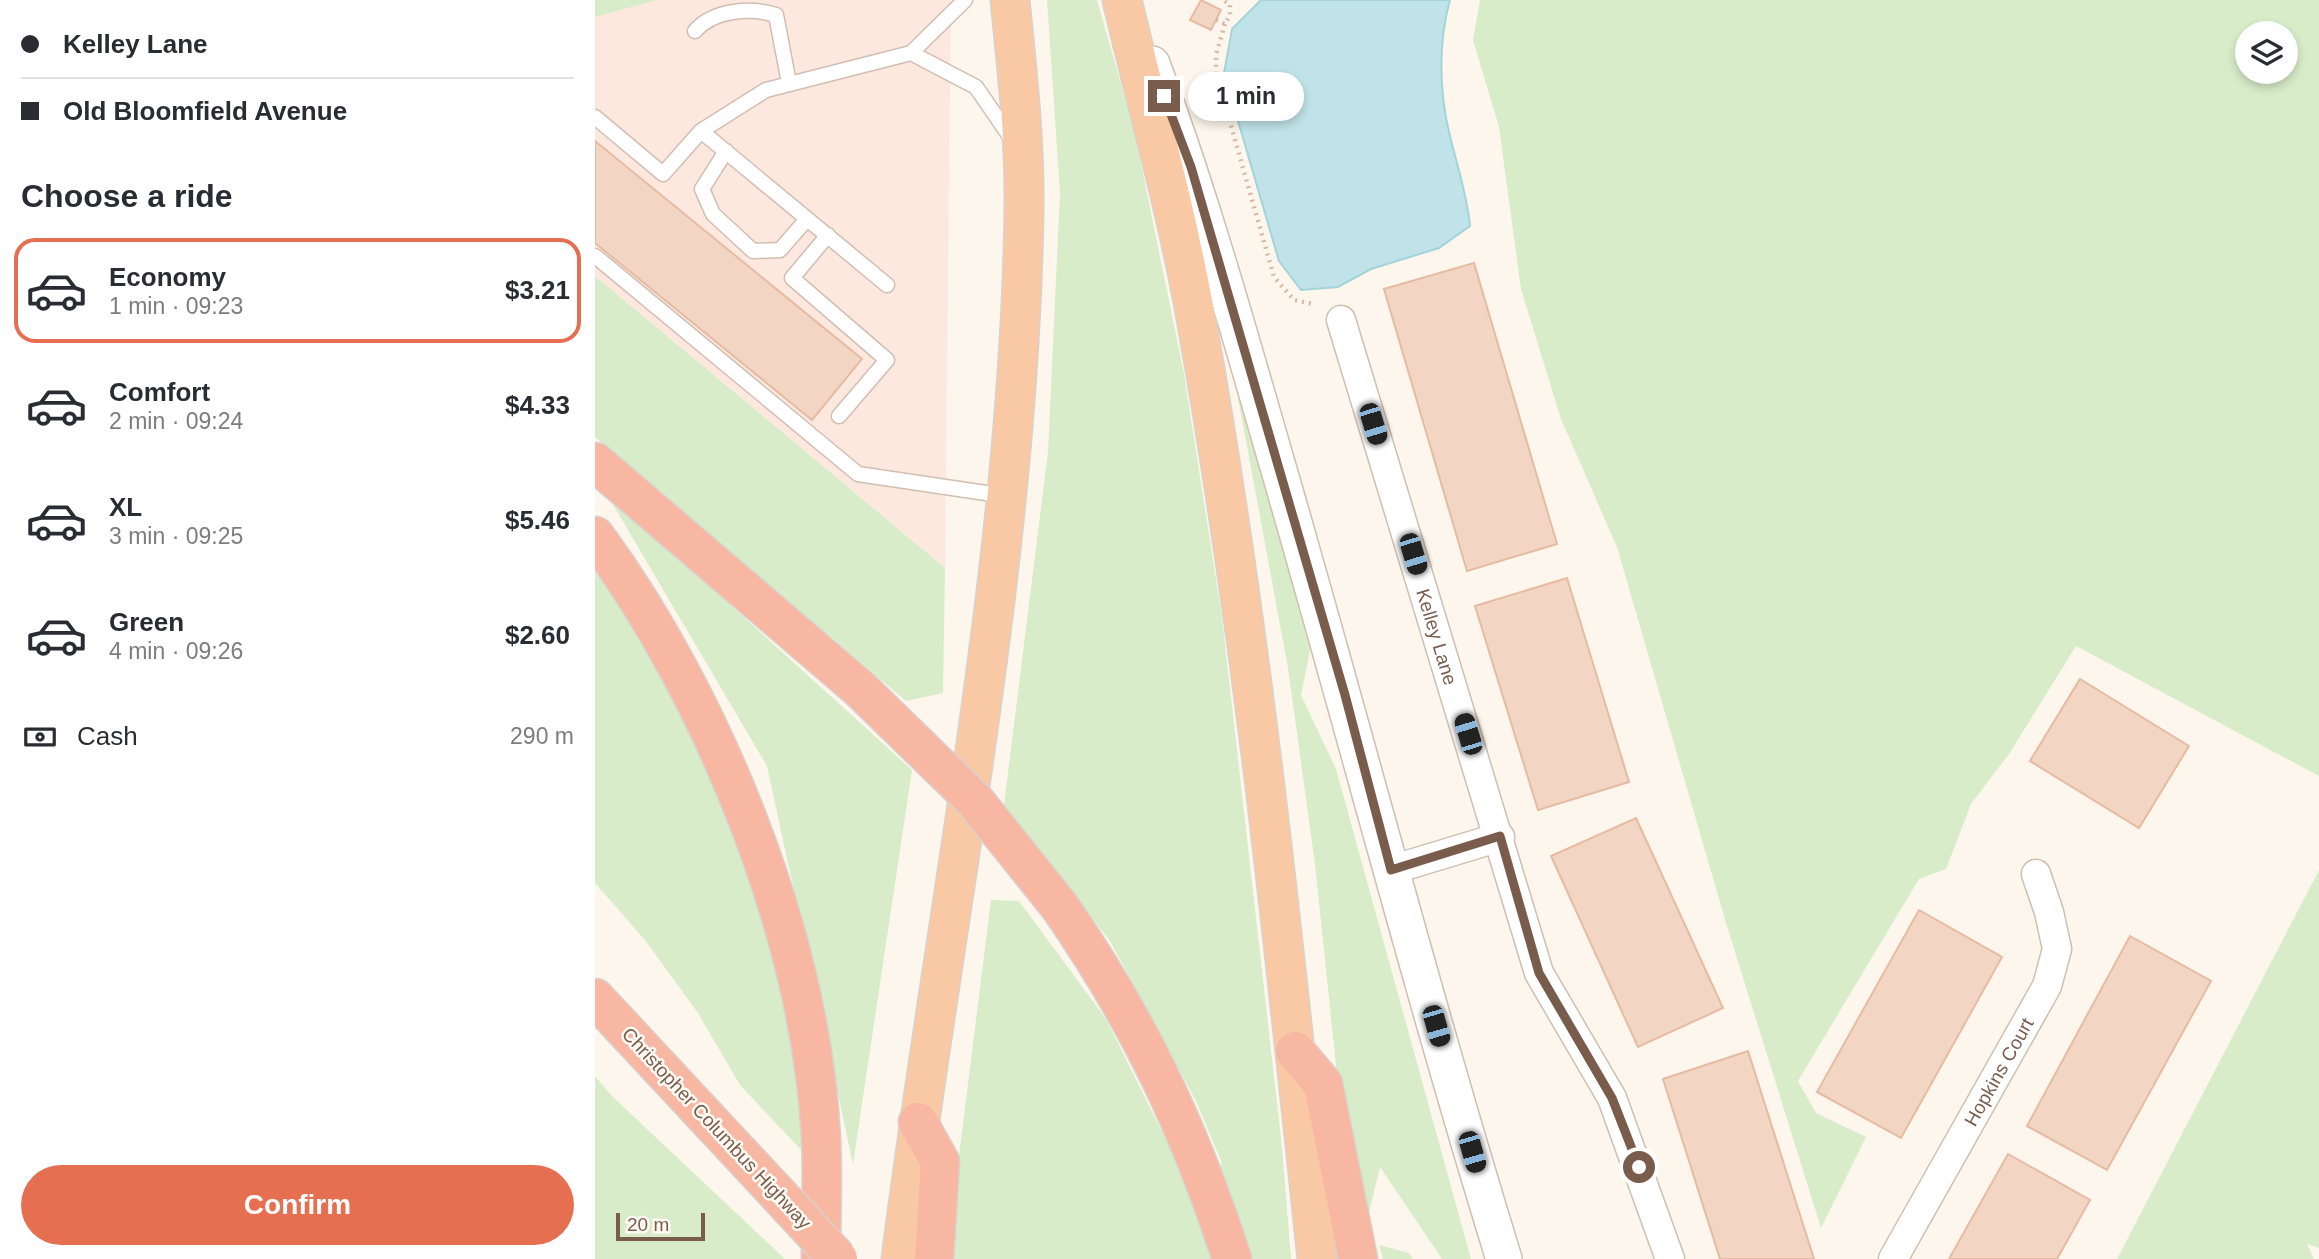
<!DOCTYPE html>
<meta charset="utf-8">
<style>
:root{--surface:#fff;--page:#f7f7f7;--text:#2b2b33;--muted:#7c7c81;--line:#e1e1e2;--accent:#e76f51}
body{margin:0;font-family:Arial,sans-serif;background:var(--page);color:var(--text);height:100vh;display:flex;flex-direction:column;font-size:26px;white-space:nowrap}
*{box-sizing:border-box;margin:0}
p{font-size:23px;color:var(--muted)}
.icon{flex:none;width:38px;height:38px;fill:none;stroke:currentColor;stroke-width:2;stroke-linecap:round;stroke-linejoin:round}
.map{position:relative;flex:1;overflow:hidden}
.side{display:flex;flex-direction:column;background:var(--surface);width:595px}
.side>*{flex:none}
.top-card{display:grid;align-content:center;height:154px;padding:0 21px;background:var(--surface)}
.fabs{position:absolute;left:1640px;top:21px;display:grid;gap:14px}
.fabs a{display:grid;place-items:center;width:63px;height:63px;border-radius:50%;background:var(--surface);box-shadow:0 4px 10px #0003;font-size:35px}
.scale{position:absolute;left:21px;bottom:18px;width:89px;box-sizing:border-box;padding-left:7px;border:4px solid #7a5c4d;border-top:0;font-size:19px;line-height:24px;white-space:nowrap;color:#7a5c4d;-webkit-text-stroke:5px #fffaf3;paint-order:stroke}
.end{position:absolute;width:32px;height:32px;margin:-16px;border:9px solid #7a5c4d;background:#fff;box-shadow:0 0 0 4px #fff}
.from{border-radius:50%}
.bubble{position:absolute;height:49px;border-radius:24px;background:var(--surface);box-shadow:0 4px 10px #0003;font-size:23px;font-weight:700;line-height:49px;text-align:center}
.car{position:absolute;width:21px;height:42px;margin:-21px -10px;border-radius:9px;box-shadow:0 0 5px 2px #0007;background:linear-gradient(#222 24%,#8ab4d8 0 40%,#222 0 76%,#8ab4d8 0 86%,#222 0)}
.top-card b{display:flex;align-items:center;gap:24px;height:66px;font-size:26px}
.top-card b+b{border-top:2px solid var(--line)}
.top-card i{width:18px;height:18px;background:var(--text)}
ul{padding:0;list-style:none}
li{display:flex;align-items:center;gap:21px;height:105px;margin:0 14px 10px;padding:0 7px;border:4px solid transparent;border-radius:21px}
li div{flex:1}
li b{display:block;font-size:26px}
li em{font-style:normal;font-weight:700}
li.current{border-color:var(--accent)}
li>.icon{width:63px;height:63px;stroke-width:1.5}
h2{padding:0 21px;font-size:32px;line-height:84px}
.pay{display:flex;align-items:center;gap:18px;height:77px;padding:0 21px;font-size:26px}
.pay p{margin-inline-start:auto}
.button{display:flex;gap:14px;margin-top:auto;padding:14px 21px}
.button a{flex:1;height:80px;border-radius:42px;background:var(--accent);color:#fff;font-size:28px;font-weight:700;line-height:80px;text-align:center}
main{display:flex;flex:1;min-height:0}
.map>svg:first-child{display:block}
.commercial{fill:#fde8e0}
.green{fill:#d8ecc9;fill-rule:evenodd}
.water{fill:#bfe3e8;stroke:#a5d3da;stroke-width:2}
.building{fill:#f3d5c3;stroke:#e6bba3;stroke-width:2}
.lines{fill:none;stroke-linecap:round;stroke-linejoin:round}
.service-casing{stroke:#d1beb0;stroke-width:17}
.minor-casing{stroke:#d1beb0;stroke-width:31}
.tertiary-casing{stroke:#d1beb0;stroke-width:38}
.trunk-casing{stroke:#dad1cd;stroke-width:41}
.motorway-casing{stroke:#dad1cd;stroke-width:41}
.path{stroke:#d9b8a5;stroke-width:4.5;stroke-dasharray:2 5;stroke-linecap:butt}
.service{stroke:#fff;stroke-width:14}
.minor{stroke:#fff;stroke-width:28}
.tertiary{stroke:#fff;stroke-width:35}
.trunk{stroke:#f9c8a4;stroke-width:38}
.motorway{stroke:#f7b7a3;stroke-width:38}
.motorway-bridge-casing{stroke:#dad1cd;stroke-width:41;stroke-linecap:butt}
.motorway-bridge{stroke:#f7b7a3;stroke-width:38}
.route{stroke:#7a5c4d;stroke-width:9}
.labels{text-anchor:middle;stroke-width:5;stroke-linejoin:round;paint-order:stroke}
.street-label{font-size:19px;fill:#7a5c4d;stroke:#fffaf3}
</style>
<main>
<section class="side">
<div class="top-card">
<b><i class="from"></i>Kelley Lane</b>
<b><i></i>Old Bloomfield Avenue</b>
</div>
<h2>Choose a ride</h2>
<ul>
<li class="current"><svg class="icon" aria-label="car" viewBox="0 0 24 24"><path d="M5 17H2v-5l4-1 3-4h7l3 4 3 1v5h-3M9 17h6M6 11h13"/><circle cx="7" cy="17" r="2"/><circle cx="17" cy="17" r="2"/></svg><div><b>Economy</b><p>1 min · 09:23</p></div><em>$3.21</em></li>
<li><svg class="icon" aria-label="car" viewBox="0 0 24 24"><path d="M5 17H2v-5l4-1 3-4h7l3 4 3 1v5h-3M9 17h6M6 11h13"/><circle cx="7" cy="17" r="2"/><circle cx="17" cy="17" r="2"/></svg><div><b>Comfort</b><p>2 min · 09:24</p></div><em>$4.33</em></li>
<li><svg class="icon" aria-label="car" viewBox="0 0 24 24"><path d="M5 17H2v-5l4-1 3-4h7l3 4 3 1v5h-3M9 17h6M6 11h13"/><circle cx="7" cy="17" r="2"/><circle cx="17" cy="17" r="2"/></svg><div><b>XL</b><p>3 min · 09:25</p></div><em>$5.46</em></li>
<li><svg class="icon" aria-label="car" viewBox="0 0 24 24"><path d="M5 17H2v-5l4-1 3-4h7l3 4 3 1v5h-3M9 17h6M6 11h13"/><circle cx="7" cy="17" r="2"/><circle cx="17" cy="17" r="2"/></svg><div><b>Green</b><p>4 min · 09:26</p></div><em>$2.60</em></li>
</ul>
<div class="pay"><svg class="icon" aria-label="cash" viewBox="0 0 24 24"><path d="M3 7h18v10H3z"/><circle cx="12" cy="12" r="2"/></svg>Cash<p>290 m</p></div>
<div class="button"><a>Confirm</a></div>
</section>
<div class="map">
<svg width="1724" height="1259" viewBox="0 0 1724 1259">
<rect width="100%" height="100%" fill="#fdf6ec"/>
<path class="commercial" d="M62 0H356L350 568 0 276V17Z"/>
<path class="green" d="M0 0H62L0 17Z
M452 0H502L539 129 589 374 627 618 687 1147 696 1259H654L623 1166 627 1163 601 1101 515 941 409 805 453 452 465 193Z
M885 0H1724V776L1481 646 1414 754 1376 804 1351 869 1324 879 1203 1081 1221 1113 1271 1137 1226 1228 1131 923 1022 547 966 419 926 289 904 127 878 40ZM1652 33H1690V72H1652Z
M0 276 350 568 348 693 311 701 0 437Z
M647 397 715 650 706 695 741 769 876 1259H847L785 1167 771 1225 742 1075 720 864 693 668 643 398Z
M10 491 317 770 258 1164 172 766Z
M0 561 40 616 114 765 160 884 192 1004 209 1153 145 1085 103 1013 50 940 0 883Z
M1724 870V1248L1712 1244 1719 1259H1522Z
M396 900 424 901 511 1019 599 1196 618 1259H356L360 1188Z
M0 1076 18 1097 190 1259H0Z
M784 1245 814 1253 818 1259H788Z"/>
<path class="water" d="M666 0H855C843 42 844 93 855 136 862 166 872 194 875 226L844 248 776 269 743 287 706 290 684 261 629 73 637 29Z"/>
<path class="building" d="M606 0 626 10 616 30 595 20Z
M0 141 267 359 217 420 0 243Z
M879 263 962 544 872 571 789 289Z
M972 578 1034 782 943 810 880 606Z
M1485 679 1594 746 1544 828 1435 761Z
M1041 818 1128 1008 1043 1047 956 856Z
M1324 910 1407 957 1306 1138 1222 1092Z
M1535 936 1616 981 1512 1170 1432 1126Z
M1153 1051 1219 1259H1125L1068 1079Z
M1413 1154 1495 1200 1462 1259H1354Z"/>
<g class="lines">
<defs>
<path id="service" d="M100 31C118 10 155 7 181 15L194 83
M316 53 381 87 416 138
M0 117 68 174 106 131 171 90 316 53 370 0
M106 131 292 285
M131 151 107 189 118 214 158 251 185 250 212 219
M233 235 197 278 292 360 244 416
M0 256 263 474 411 496"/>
<g id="minor">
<path id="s1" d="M746 320 944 973 1017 1098 1075 1259"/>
<path d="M796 870 905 837"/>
<path id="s2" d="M1298 1259 1452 986 1462 949 1454 912 1441 874"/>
</g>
<path id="tertiary" d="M557 64C604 190 640 318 677 446 756 717 826 990 909 1259"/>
<path id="trunk" d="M527 0C552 105 582 212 601 318 657 630 689 945 722 1259
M306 1259C350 910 424 562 429 210 430 140 422 69 415 0"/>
<path id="motorway" d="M0 462 265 689
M0 536C119 698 215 935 226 1137 228 1178 226 1219 226 1259
M465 907C544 1021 594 1127 637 1259
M0 998 193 1205
M700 1051 728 1084 763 1259
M323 1122 345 1162 339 1259"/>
</defs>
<use href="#service" class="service-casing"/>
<use href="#minor" class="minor-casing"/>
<use href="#tertiary" class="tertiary-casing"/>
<use href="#trunk" class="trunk-casing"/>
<use href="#motorway" class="motorway-casing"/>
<path class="path" d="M621 20 630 24 635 15V4L630 1
M630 24 621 55V73L679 277 699 300 718 304"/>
<use href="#service" class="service"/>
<use href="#minor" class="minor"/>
<use href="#tertiary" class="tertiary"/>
<use href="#trunk" class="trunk"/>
<use href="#motorway" class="motorway"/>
<defs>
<path id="motorway-bridge" d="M265 689 380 801 465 907
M193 1205 243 1259"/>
</defs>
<use href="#motorway-bridge" class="motorway-bridge-casing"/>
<use href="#motorway-bridge" class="motorway-bridge"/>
</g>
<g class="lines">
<path class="route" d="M569 96 596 167 750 695 796 870 905 836 944 973 1017 1098 1044 1167"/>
</g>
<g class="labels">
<g class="street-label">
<text dy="7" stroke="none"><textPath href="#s1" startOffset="331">Kelley Lane</textPath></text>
<text dy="7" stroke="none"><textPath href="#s2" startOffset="215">Hopkins Court</textPath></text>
<text transform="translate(122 1128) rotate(47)" y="7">Christopher Columbus Highway</text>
</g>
</g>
</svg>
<div class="fabs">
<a><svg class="icon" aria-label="layers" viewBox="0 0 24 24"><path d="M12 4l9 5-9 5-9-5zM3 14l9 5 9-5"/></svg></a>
</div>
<div class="scale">20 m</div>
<i class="end from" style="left:1044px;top:1167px"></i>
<i class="end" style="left:569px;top:96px"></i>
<div class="bubble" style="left:593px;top:72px;width:116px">1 min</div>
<i class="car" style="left:778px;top:424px;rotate:163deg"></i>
<i class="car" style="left:818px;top:554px;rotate:163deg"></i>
<i class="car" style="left:873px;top:734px;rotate:343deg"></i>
<i class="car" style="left:841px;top:1026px;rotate:164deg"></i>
<i class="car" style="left:877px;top:1152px;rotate:164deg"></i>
</div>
</main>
